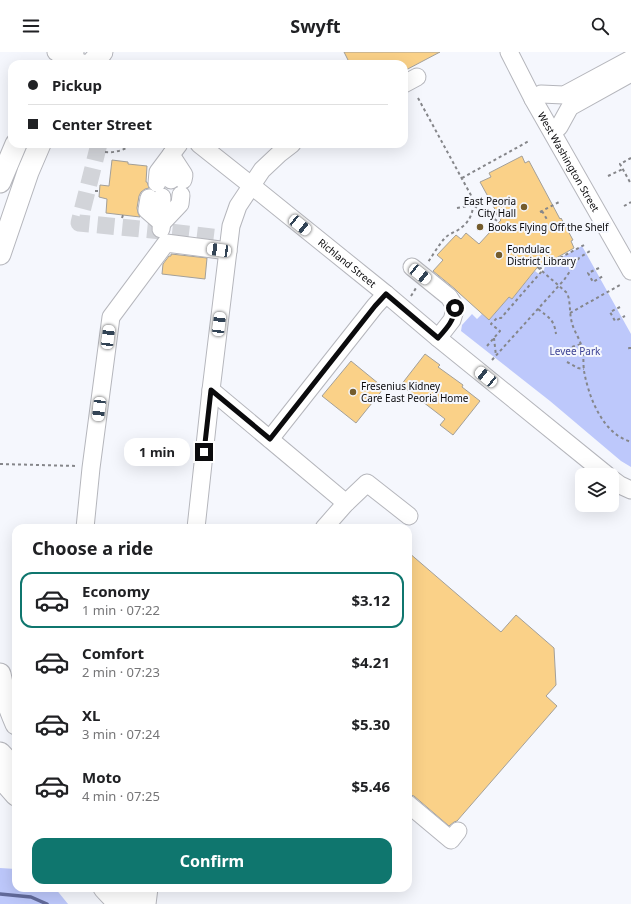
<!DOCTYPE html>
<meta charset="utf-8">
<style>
:root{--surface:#fff;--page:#f6f6f6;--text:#202124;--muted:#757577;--line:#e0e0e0;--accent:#0f766e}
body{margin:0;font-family:"Noto Sans",sans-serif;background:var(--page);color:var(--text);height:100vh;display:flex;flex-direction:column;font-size:15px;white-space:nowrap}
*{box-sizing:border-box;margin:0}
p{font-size:13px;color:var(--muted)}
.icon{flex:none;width:22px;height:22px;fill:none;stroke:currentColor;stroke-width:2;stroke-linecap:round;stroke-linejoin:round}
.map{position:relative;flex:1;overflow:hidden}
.details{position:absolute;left:12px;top:472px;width:400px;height:368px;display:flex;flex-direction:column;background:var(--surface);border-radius:12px;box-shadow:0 4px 16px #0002}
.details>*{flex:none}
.top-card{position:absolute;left:8px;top:8px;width:400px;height:88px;border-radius:12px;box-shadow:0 4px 16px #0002;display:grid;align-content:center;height:88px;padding:0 20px;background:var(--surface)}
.fabs{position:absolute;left:575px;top:416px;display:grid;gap:8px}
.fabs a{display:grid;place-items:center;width:44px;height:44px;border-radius:8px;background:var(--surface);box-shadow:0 4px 16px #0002;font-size:20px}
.end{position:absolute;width:18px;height:18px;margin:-9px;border:5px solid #0b0b0d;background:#fff;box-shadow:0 0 0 2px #fff}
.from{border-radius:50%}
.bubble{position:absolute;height:28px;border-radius:12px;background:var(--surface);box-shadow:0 4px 16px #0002;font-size:13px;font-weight:700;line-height:28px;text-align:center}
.car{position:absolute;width:12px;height:24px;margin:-12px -6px;border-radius:5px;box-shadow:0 0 3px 1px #0007;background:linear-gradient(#fff 24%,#345 0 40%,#fff 0 76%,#345 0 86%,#fff 0)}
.top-card b{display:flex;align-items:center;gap:14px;height:38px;font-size:15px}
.top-card b+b{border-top:1px solid var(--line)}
.top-card i{width:10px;height:10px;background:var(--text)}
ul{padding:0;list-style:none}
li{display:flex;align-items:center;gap:12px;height:56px;margin:0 8px 6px;padding:0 12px;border:2px solid transparent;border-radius:12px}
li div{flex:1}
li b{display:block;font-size:15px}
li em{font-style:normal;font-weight:700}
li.current{border-color:var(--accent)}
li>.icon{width:36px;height:36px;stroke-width:1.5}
h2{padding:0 20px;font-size:18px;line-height:48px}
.primary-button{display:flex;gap:8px;margin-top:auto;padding:8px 20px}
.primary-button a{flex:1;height:46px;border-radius:12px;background:var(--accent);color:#fff;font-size:16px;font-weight:700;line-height:46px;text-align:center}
header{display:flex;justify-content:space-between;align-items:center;height:52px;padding:0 20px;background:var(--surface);font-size:18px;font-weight:700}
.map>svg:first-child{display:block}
.green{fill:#bdc8fb}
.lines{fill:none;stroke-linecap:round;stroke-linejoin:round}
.stream{stroke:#626a9b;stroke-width:3.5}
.building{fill:#fad188;stroke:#a3a09a}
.minor-tunnel{stroke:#d2d4d9;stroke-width:17;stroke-dasharray:17 8;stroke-linecap:butt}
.minor-casing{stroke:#b5b6bc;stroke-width:19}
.major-casing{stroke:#b5b6bc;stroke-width:23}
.path{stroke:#85868a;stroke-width:2;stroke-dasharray:3 3;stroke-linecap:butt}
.minor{stroke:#fff;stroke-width:17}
.major{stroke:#fff;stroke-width:21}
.route{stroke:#0b0b0d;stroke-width:5}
.poi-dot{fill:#745c2d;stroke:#f5f7fd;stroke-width:1.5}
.labels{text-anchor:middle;stroke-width:4;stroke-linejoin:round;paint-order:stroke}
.street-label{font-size:10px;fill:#0b0b0d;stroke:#f5f7fd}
.poi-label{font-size:10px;fill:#0b0b0d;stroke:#f5f7fd;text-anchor:start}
.park-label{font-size:10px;fill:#3d4395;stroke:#f5f7fd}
</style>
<header><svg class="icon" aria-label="menu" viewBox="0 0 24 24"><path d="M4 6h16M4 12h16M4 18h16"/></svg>Swyft<svg class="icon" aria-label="search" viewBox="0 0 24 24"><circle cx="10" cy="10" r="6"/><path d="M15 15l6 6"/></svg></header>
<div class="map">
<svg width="631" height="852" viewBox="0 0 631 852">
<rect width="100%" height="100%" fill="#f5f7fd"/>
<path class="green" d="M582 194 631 282V415L621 409 550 349 461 279 462 273 472 262 477 267 482 262 489 268 509 245 512 247 535 219 540 223 544 218 545 214Z
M0 816 16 817V836H55L68 852H0Z"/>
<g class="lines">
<path class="stream" d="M0 842 31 845 47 852"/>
</g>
<path class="building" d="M344 0H440L404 19V12H350Z
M522 104 525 111 529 109 560 167 561 166 573 188 571 189 574 196 542 214 540 212 512 247 509 245 489 268 459 241 455 237 433 219 443 208 437 203 456 183 461 187 466 181 479 192 501 168 496 162 497 161 480 130 491 125 489 121Z
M112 108 128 110V112L147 114 146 130H147L149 136 145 137 141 140 139 144 137 156 138 161 140 165 106 161 107 147 99 145 100 133 109 134Z
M171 202 207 206 205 227 162 222 163 212 169 204H171Z
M425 302 440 313 438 315 463 333 462 335 480 349 453 383 440 373 445 367 401 333Z
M351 309 384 336 356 371 322 344Z
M408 500 501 580 516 563 554 596 556 633 546 644 557 654 457 769 454 770 449 774 414 744 408 742Z"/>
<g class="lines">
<path class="minor-tunnel" d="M99 92 79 171 161 179 229 187"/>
<defs>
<g id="minor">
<path d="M56 0 85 12"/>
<path id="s1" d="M509 0 533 47 631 219"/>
<path d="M404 32 417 25"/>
<path d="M533 47 541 42 564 43 631 7"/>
<path d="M552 79 559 75 570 55 631 21"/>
<path id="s2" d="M199 92 252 134 386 242 438 286 607 423"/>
<path d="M171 103 184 123 183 128"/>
<path d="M171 103V128"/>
<path d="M157 131 158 120 179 92"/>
<path d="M149 146 147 158 162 171"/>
<path d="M162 171 180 152 181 143"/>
<path d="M161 177C163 166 161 156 162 145"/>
<path d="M412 215 449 245 454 253 455 258 452 268 438 286"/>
<path d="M211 338 346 451"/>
<path d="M270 387 375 254 386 242"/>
<path d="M612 427 620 433 631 438"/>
<path d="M85 476 91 416 111 265 166 191 228 199"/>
<path d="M196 476 211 338 231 174 238 154 262 118 279 102 292 92"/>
<path d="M324 476 346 451 367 431 409 464"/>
<path d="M408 752 451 788 458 779"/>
<path d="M147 852 149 836"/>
</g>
<path id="major" d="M62 12 68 4 73 0
M91 12 102 0
M0 130 16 92
M0 202 28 120 40 92
M0 622C3 639 9 656 16 672
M0 701 16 718
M0 725 16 743
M104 836 119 852
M127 836 141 852"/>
</defs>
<use href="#minor" class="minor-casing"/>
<use href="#major" class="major-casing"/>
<path class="path" d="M418 46 473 147C474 158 471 168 462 175 457 180 449 181 444 187 438 194 433 203 428 210
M105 100C116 101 124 98 133 92
M631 106 620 112 631 132
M608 124 623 117
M462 126 529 89
M95 139H100
M624 154 631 150
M457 156 473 153 499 170
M542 159 548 169
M540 160 561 149
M122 166 123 163
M533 211 567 241C571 250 569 261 572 271 574 280 581 288 582 297 584 304 583 311 584 319 588 341 598 369 617 383 621 386 626 388 631 390
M599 216 588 221 593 230 603 224
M539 217 586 192
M411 244 416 236
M620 255 610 260 615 269 625 264
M538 257C549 266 554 267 556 282
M570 261 620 233
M494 286 496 304
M487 294 500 279 491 272 497 266H501L542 219
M572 295 581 292
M631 296H629L631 299
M492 308 564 228 579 206 582 204 590 199
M567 310 578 316 584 317
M0 412 77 414"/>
<use href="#minor" class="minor"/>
<use href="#major" class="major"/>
</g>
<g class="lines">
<path class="route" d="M204 400 211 338 270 387 375 254 386 242 438 286C446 277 454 269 455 256"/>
</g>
<g class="poi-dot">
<circle cx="524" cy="155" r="4"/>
<circle cx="480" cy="175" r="4"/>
<circle cx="499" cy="203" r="4"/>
<circle cx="353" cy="340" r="4"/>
</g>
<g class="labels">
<g class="street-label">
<text dy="4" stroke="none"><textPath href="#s1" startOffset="125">West Washington Street</textPath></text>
<text dy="4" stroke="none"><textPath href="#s2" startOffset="190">Richland Street</textPath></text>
</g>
<g class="poi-label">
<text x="516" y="153" text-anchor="end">East Peoria<tspan x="516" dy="12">City Hall</tspan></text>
<text x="488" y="179">Books Flying Off the Shelf</text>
<text x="507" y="201">Fondulac<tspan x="507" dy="12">District Library</tspan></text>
<text x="361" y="338">Fresenius Kidney<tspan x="361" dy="12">Care East Peoria Home</tspan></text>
</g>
<g class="park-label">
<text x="575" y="303">Levee Park</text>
</g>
</g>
</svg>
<div class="fabs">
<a><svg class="icon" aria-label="layers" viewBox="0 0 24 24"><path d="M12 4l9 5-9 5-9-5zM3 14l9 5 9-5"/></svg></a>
</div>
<i class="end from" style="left:455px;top:256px"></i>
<i class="end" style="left:204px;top:400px"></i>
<div class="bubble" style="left:124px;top:386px;width:66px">1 min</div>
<i class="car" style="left:300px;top:173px;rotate:129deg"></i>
<i class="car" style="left:219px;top:198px;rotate:278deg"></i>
<i class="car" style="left:420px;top:222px;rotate:129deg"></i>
<i class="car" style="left:219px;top:272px;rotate:7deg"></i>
<i class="car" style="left:108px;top:285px;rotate:7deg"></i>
<i class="car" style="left:486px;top:325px;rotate:309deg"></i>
<i class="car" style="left:99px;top:357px;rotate:187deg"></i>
<div class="top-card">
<b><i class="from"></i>Pickup</b>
<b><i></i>Center Street</b>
</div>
<section class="details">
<h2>Choose a ride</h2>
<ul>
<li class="current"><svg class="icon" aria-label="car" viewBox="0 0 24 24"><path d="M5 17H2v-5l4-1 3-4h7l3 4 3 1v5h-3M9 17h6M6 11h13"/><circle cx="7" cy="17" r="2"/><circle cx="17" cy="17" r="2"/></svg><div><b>Economy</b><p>1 min · 07:22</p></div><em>$3.12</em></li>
<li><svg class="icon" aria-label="car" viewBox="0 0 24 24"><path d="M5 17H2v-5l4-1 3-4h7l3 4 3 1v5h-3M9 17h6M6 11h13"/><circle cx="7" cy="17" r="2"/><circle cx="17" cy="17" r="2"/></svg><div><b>Comfort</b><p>2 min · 07:23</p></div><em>$4.21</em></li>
<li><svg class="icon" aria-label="car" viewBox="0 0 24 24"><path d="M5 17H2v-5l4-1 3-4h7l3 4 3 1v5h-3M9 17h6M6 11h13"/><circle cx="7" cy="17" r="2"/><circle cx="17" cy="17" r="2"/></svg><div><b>XL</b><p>3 min · 07:24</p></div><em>$5.30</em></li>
<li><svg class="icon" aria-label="car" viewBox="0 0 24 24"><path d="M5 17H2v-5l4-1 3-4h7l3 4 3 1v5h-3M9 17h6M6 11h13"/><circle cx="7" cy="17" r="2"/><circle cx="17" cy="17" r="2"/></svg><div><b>Moto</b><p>4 min · 07:25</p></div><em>$5.46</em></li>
</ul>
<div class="primary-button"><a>Confirm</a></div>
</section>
</div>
